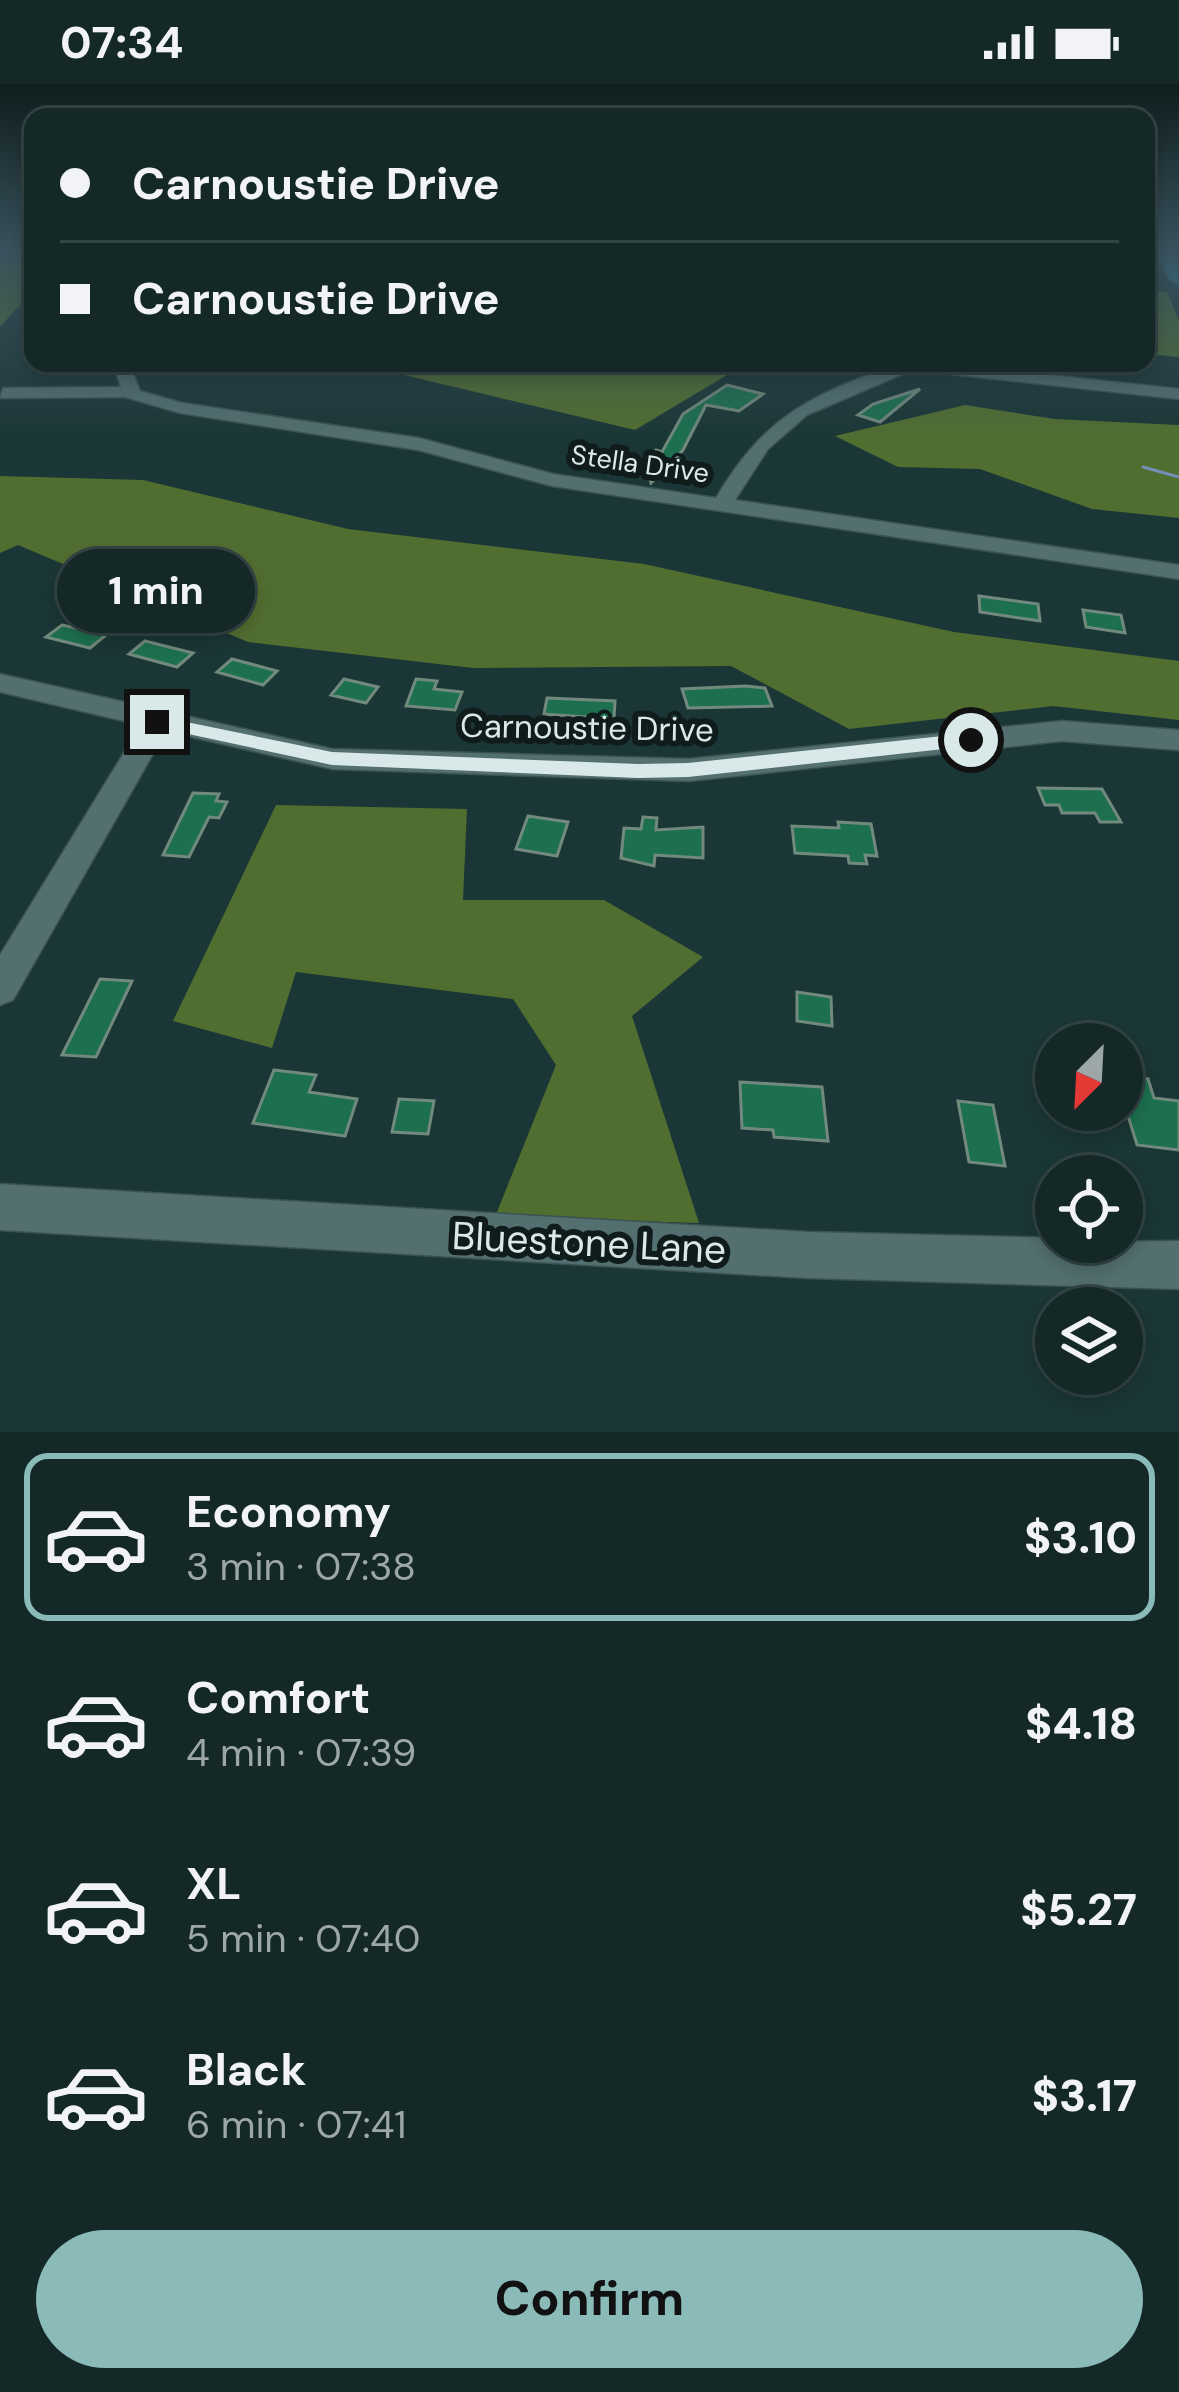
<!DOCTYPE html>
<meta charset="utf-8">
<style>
:root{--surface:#142828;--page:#213434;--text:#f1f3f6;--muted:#9da6a8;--line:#334445;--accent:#8bbbb9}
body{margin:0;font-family:"DM Sans",sans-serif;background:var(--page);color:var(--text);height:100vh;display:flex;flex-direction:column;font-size:45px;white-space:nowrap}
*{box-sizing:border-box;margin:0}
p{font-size:39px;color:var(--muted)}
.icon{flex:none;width:66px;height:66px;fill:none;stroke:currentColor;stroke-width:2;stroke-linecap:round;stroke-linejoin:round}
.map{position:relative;height:1348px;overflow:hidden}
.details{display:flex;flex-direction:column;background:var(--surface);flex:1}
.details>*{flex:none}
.banner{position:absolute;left:24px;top:24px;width:1131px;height:264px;border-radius:24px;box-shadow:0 6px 18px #0003,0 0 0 3px var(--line);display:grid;align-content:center;height:264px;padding:0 36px;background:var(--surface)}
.needle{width:78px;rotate:204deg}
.buttons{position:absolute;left:1035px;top:939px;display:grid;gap:24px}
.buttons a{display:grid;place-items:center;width:108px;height:108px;border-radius:50%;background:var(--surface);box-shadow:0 6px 18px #0003,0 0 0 3px var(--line);font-size:60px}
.end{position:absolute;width:54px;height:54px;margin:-27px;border:15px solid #d9e9e9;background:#111;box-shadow:0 0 0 6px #111}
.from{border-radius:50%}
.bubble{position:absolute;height:84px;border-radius:42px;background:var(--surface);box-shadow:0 6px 18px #0003,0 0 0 3px var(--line);font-size:39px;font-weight:800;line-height:84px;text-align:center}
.banner b{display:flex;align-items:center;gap:42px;height:114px;font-size:45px}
.banner b+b{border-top:3px solid var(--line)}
.banner i{width:30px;height:30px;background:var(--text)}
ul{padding:21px 0 0;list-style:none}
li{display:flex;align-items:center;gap:36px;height:168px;margin:0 24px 18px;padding:0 12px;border:6px solid transparent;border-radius:24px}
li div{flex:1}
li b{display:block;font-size:45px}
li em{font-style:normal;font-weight:800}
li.current{border-color:var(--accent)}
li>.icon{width:108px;height:108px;stroke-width:1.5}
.primary-button{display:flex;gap:24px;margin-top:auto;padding:24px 36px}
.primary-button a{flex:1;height:138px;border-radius:72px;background:var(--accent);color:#111;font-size:48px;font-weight:800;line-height:138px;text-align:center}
.status{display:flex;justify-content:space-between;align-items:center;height:84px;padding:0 60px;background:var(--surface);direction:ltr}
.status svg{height:33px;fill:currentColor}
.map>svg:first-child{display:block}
.forest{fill:#516e31}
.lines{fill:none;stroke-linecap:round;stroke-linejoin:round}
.stream{stroke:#748eb4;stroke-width:3}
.building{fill:#1c6f4f;stroke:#72897d;stroke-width:3}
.minor-casing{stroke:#3b5252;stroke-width:3}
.highway-casing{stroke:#3b5252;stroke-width:3}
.minor{fill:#536f6f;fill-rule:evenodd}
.highway{fill:#2a9ac4;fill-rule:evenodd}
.route{fill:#d9e9e9}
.labels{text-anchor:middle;stroke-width:12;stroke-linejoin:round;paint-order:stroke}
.far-street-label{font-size:27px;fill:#d9e9e9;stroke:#101b1b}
.street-label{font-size:33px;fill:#d9e9e9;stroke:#101b1b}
.near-street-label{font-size:39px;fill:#d9e9e9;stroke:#101b1b}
</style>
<div class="status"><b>07:34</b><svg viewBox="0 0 49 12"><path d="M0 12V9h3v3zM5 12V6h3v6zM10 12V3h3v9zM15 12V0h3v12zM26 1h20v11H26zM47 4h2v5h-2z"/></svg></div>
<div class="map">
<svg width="1179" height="1348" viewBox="0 0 1179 1348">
<rect width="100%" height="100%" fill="#1b3636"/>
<path class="forest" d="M0 169H33V206L0 243Z
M1146 205 1167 208 1179 237V273L1146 270Z
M354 279H747L635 346Z
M965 321 1055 335 1179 341V434L1092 425 980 385 898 383 835 352Z
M0 392 143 396 348 445 644 480 954 548 1179 577V636L1053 622 849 645 731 582 473 584 248 558 18 461 0 469Z
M276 721 467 725 463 816H604L703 873 632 932 699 1139 495 1133 556 981 513 915 296 888 272 964 173 937Z"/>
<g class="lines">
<path class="stream" d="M1143 383 1179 393"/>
</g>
<path class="building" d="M727 301 763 310 739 327 706 321 683 366 651 399 649 393 636 390 656 366 662 368 683 330Z
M920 305 880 338 858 331 873 320Z
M979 512 1038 520 1040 537 980 528Z
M1083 526 1121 531 1125 549 1086 543Z
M62 541 106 551 90 564 46 553Z
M145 557 193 569 177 583 129 570Z
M232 575 277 587 263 601 217 588Z
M344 595 378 603 366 619 331 611Z
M416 595 437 597 434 605 462 608 455 626 406 622Z
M746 602 765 604 772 622 688 624 682 605Z
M547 614 615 617 614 635 544 630Z
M1038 704 1102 705 1121 738H1100L1095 729H1062L1059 721H1045Z
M193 709 219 710 216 717 227 718 219 734 209 733 189 773 163 771Z
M528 732 568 738 557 772 516 765Z
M643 733 657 734 656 746 703 743V774L655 771 654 782 621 774 624 744 641 745Z
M838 738 871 740 877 772 865 771 867 780 849 779 848 772 795 769 792 742 839 744Z
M100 895 132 897 96 973 62 971Z
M797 908 831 913 832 942 797 937Z
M274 986 316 991 309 1008 357 1015 345 1052 253 1039Z
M1122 992 1148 995 1154 1014 1179 1017V1066L1137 1061 1122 1012Z
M740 998 822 1003 828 1057 774 1053 773 1046 742 1044Z
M399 1015 434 1017 428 1050 392 1048Z
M958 1017 993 1021 1005 1082 969 1078Z"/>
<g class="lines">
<defs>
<path id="minor" d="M1146 168 1177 176 1170 180 1146 175Z
M113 279H129L140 307 182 319 419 354 553 390 716 414C763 335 805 314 889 283L884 279H939L1179 305V315L912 286 807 331 768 365 735 416 1179 481V495L552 402 418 366 180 329 125 313 0 314 3 304 121 303Z
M0 590 332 665 689 675 1062 637 1179 646V666L1062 657 689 697 332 685 166 647 13 916 0 921V871L141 641 0 608Z
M0 1100 808 1148 1056 1154V1158L1179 1157V1205L808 1194 0 1146Z"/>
<path id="highway" d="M1157 168H1175L1179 201 1169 195Z"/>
</defs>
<use href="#minor" class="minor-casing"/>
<use href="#highway" class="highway-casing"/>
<use href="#minor" class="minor"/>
<use href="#highway" class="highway"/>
</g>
<linearGradient id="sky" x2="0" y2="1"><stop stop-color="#0f1e1e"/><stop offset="0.47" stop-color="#39525d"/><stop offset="1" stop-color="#39525d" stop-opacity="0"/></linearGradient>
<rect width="1179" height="357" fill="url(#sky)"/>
<path class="route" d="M157 632 332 668 638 680 688 679 971 649 981 656 971 662 688 693 638 694 332 681 151 642V633Z"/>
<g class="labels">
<g class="far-street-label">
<text transform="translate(640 380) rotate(8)" y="9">Stella Drive</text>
</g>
<g class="street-label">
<text transform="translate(587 643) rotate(1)" y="12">Carnoustie Drive</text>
</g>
<g class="near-street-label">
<text transform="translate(589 1158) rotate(3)" y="14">Bluestone Lane</text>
</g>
</g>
</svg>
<div class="buttons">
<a><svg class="needle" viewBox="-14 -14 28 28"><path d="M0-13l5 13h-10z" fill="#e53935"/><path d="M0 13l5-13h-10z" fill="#9da6a8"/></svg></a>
<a><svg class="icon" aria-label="locate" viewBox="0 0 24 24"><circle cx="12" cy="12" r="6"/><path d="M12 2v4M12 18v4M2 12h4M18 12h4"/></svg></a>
<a><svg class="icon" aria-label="layers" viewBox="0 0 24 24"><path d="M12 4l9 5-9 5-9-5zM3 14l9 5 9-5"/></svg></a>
</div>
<i class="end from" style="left:971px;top:656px"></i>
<i class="end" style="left:157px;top:638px"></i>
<div class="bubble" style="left:57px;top:465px;width:198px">1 min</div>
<div class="banner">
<b><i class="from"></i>Carnoustie Drive</b>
<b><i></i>Carnoustie Drive</b>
</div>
</div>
<section class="details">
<ul>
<li class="current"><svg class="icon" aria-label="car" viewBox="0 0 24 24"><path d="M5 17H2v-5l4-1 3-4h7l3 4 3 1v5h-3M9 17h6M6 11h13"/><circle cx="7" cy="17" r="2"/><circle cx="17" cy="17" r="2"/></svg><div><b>Economy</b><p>3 min · 07:38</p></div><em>$3.10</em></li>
<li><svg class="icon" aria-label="car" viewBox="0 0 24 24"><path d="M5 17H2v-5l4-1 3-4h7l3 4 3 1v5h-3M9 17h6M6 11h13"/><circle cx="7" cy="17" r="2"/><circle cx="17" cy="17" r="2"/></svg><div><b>Comfort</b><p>4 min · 07:39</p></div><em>$4.18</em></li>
<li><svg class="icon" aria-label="car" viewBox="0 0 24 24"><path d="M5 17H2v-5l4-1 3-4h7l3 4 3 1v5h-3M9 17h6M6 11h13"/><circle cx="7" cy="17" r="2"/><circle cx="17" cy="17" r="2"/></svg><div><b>XL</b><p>5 min · 07:40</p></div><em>$5.27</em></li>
<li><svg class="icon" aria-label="car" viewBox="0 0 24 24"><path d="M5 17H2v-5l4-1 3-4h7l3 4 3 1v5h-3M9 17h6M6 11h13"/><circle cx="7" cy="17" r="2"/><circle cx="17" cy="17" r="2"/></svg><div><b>Black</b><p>6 min · 07:41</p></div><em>$3.17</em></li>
</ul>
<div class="primary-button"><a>Confirm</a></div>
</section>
